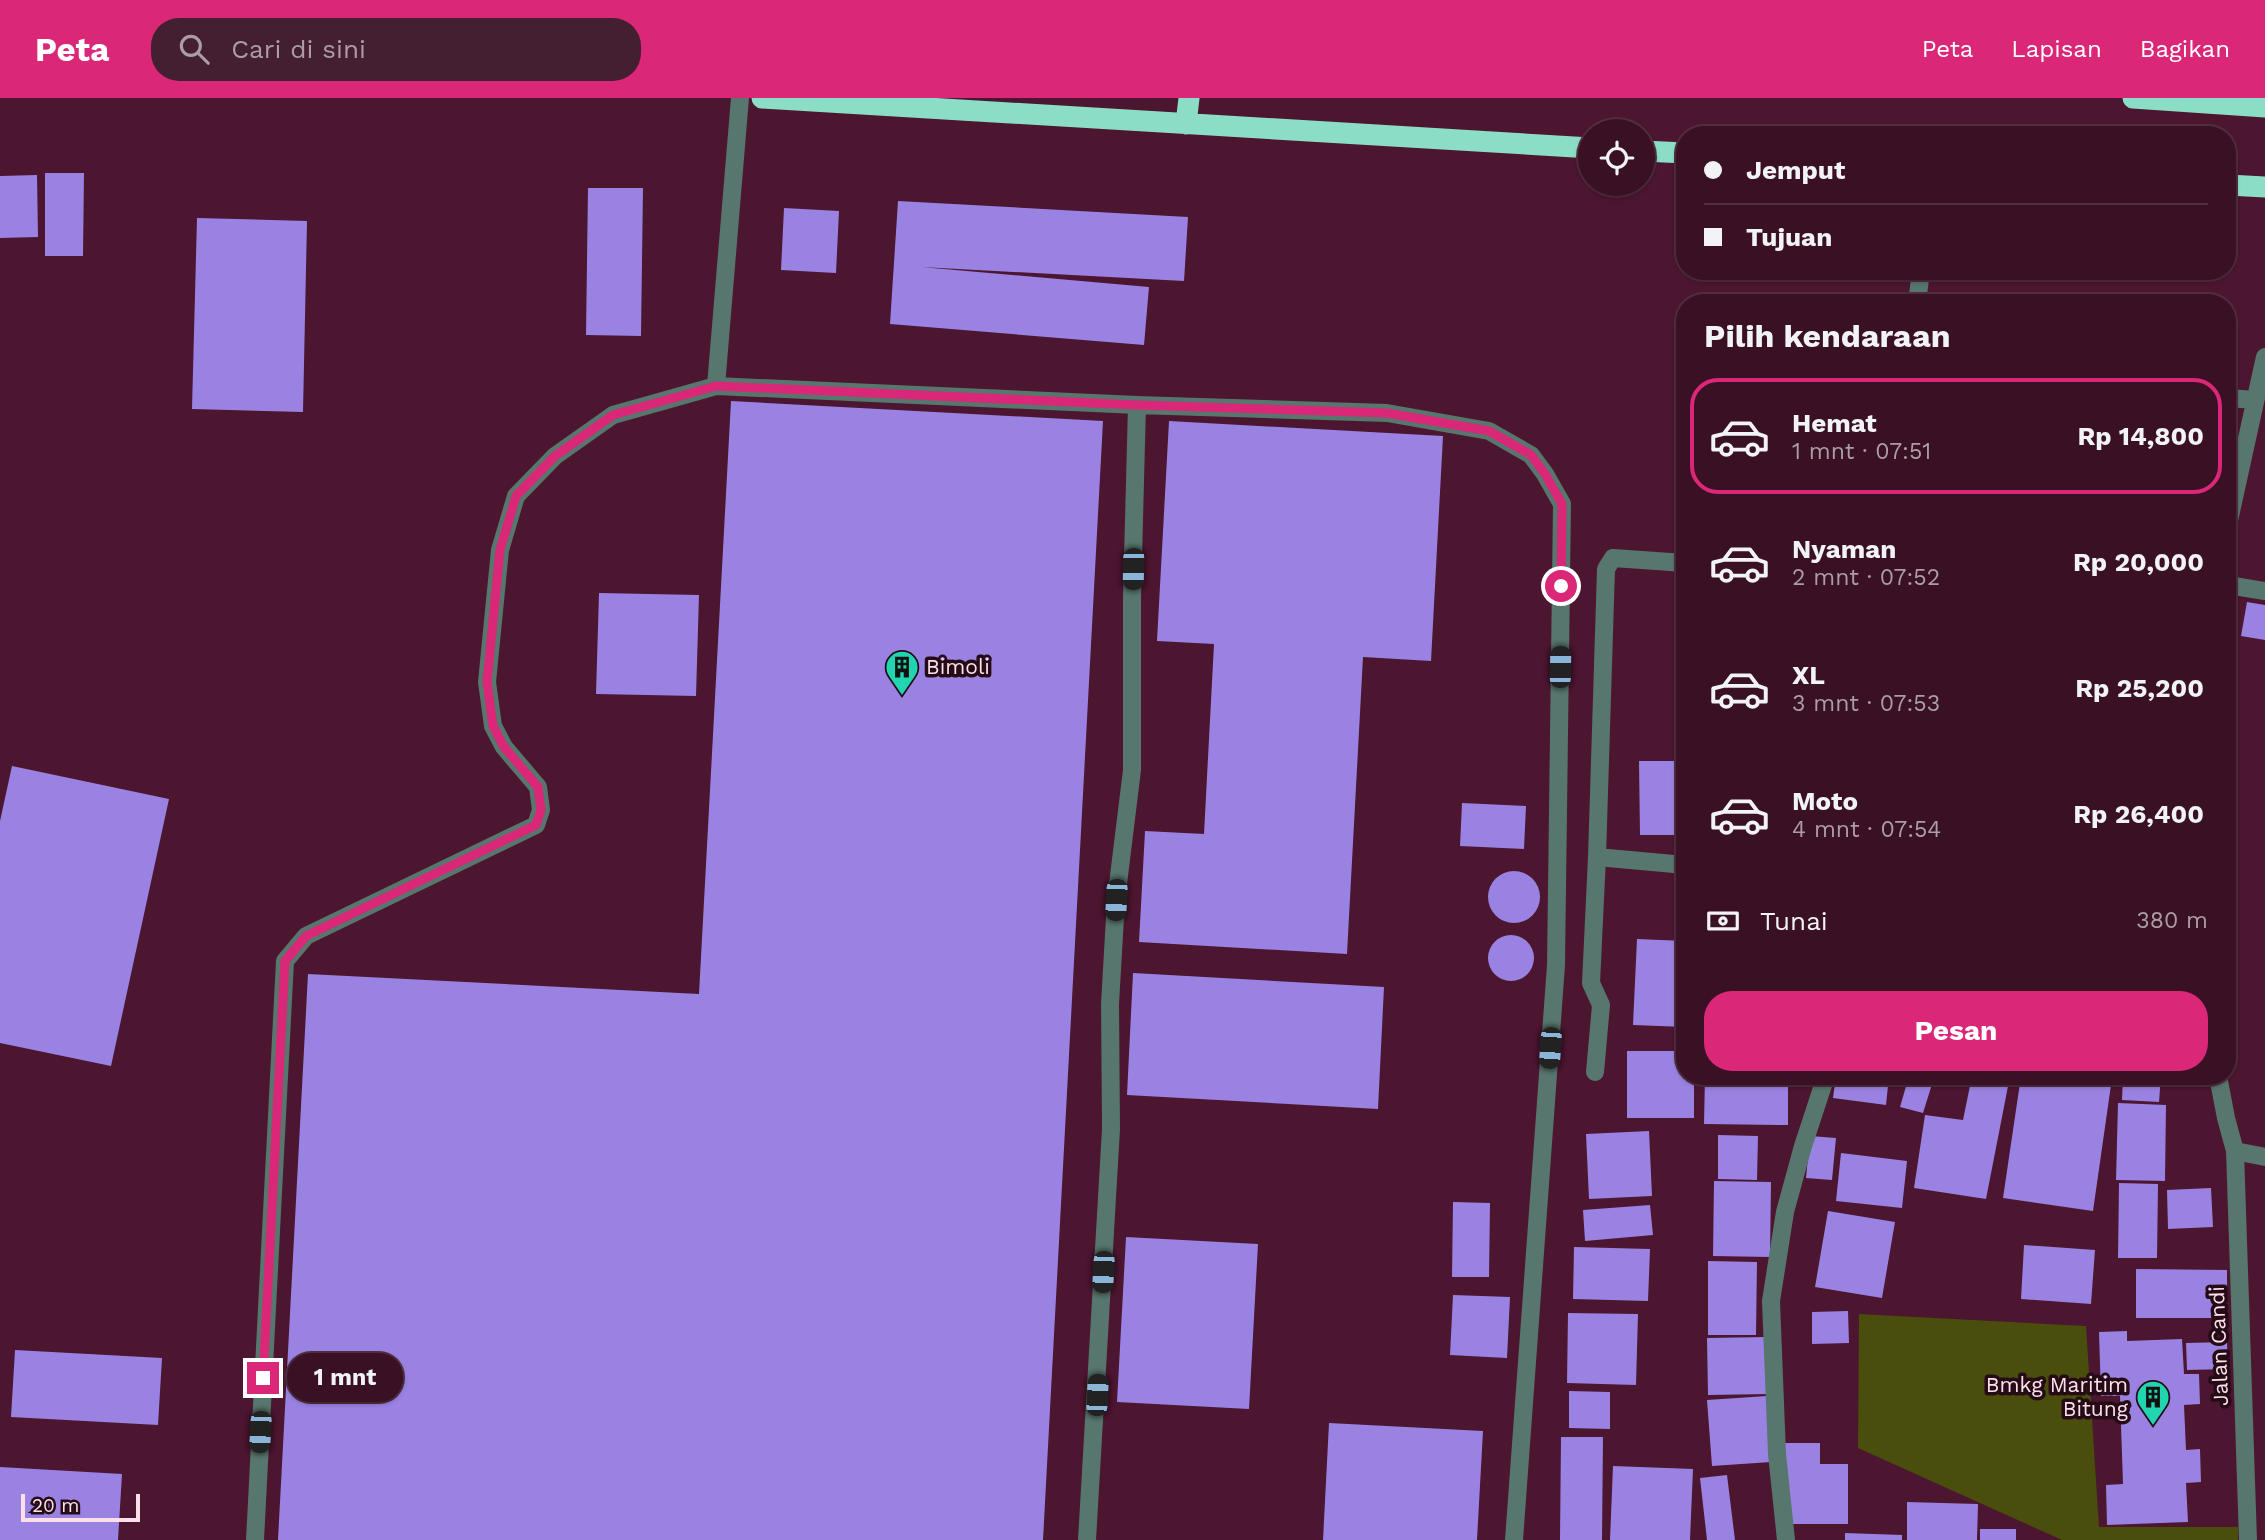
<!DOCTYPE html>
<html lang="id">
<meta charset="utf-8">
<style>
:root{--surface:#391024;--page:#441e31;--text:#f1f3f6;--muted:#ab9da6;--line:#533041;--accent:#db2777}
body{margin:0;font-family:"Work Sans",sans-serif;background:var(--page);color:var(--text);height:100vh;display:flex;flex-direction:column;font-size:26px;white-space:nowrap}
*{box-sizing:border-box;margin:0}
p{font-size:23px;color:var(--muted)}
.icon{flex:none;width:38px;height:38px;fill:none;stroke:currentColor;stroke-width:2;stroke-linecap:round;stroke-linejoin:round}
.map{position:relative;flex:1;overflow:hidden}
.sheet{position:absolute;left:1676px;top:196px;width:560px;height:791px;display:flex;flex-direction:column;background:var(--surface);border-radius:28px;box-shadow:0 2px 5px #0004,0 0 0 2px var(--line)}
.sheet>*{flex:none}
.guide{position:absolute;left:1676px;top:28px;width:560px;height:154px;border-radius:28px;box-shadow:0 2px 5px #0004,0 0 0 2px var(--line);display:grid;align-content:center;height:154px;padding:0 28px;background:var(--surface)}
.tools{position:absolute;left:1578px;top:21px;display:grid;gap:14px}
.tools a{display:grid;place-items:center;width:77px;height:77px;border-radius:50%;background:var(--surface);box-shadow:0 2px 5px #0004,0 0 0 2px var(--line);font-size:35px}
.scale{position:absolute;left:21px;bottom:18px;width:119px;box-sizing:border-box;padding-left:7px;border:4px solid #fddfea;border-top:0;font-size:19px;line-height:24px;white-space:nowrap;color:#fddfea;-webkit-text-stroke:5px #240b16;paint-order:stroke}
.end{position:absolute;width:32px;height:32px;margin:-16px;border:9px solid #db2777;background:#fff;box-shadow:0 0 0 4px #fff}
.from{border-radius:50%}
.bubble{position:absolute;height:49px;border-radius:24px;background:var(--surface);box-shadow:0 2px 5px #0004,0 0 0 2px var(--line);font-size:23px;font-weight:700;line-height:49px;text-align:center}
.car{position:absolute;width:21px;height:42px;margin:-21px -10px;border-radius:9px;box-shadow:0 0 5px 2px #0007;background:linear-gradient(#222 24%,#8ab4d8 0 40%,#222 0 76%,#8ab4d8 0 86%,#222 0)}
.guide b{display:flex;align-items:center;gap:24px;height:66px;font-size:26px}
.guide b+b{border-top:2px solid var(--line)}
.guide i{width:18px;height:18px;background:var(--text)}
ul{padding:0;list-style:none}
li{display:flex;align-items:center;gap:21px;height:116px;margin:0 14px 10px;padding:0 14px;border:4px solid transparent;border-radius:28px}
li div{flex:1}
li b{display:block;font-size:26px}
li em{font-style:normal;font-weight:700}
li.on{border-color:var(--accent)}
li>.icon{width:63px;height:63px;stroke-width:1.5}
h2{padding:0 28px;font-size:32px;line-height:84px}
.pay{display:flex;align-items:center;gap:18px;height:77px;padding:0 28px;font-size:26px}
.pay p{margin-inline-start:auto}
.button{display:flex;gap:14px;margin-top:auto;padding:14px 28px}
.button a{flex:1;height:80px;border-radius:28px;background:var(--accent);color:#fff;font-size:28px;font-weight:700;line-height:80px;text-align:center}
header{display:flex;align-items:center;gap:42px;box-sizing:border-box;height:98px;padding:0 35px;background:var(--accent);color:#fff}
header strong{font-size:33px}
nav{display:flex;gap:38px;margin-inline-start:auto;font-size:24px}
.search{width:490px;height:63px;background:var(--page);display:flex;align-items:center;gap:18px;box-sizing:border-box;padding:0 24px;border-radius:28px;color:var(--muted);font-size:26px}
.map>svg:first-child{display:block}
.green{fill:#494e0c}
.building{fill:#9a82e2}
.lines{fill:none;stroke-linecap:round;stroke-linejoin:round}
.minor{stroke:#57766d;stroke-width:18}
.highway{stroke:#8bddc5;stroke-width:21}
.route{stroke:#db2777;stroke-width:9}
.labels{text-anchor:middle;stroke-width:7;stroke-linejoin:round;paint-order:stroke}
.poi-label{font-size:21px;fill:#fddfea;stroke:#240b16;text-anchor:start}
.street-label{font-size:21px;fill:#fddfea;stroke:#240b16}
</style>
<header>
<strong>Peta</strong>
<div class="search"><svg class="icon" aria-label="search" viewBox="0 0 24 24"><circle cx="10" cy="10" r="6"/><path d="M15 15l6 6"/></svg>Cari di sini</div>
<nav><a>Peta</a><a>Lapisan</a><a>Bagikan</a></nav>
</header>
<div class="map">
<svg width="2265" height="1442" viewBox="0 0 2265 1442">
<rect width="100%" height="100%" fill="#4c1530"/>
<path class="green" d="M1859 1216 2086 1228 2099 1429H2238V1442H2062L1858 1350Z"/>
<path class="building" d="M45 75H84L83 158H45Z
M37 77 38 139 0 140V78Z
M588 90H643L641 238 586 237Z
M898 103 1188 119 1184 183 921 169 1149 189 1144 247 890 226Z
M784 110 839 113 836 175 781 172Z
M197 120 307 123 303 314 192 311Z
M731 303 1103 323 1043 1442H278L308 876 699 896Z
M1169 323 1443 338 1431 563 1363 559 1347 856 1139 844 1145 733 1204 736 1214 546 1157 543Z
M599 495 699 497 696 598 596 596Z
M2247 504 2265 507V542L2241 538Z
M1639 663H1685V737H1640Z
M12 668 169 701 111 968 0 945V723Z
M1462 705 1526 708 1524 751 1460 748Z
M1488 799a26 26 0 1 1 52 0a26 26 0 1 1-52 0Z
M1488 860a23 23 0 1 1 46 0a23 23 0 1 1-46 0Z
M1637 841 1685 843V929L1633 927Z
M1133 875 1384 889 1378 1011 1127 997Z
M1627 953H1685V978H1694V1020H1627Z
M1705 978H1788V1027L1704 1026Z
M1836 978H1889L1886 1007 1833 1000Z
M1909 978 1933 983 1923 1015 1900 1009Z
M1972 978H2010L1986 1101 1914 1090 1925 1017 1963 1022Z
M2021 978H2050L2111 987 2093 1113 2003 1100Z
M2123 978H2161L2159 1004 2122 1002Z
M2118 1005 2166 1007 2165 1083 2116 1082Z
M1649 1033 1652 1098 1589 1101 1586 1036Z
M1718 1037 1758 1038 1757 1082 1718 1081Z
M1810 1038 1836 1040 1832 1082 1806 1080Z
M1841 1055 1907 1063 1902 1110 1836 1103Z
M1714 1083 1771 1084 1770 1159 1713 1158Z
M2119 1085 2158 1086 2157 1160H2118Z
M2211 1090 2213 1129 2168 1131 2167 1092Z
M1453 1104 1490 1105 1489 1179H1452Z
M1650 1107 1653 1137 1585 1143 1583 1112Z
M1828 1113 1895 1124 1882 1200 1815 1189Z
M1126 1139 1258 1146 1249 1311 1117 1304Z
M2024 1147 2095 1152 2091 1206 2021 1201Z
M1574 1149 1650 1151 1648 1203 1573 1201Z
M1708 1163 1757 1164 1756 1237H1708Z
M2136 1171 2227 1172V1220H2136Z
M1453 1197 1510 1199 1507 1260 1450 1257Z
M1848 1213 1849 1245 1812 1246V1214Z
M1568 1215 1638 1216 1636 1287 1567 1285Z
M2127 1233V1243L2182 1241 2184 1276H2199L2200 1306 2184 1307 2186 1352 2200 1351 2201 1384 2186 1385 2188 1424 2107 1427 2106 1387 2123 1386 2120 1298H2101L2099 1234Z
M1767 1239 1769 1296 1708 1297 1707 1240Z
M2227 1244 2228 1271 2187 1272 2186 1245Z
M15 1252 162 1260 158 1327 11 1319Z
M1569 1293 1610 1294V1331L1569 1330Z
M1767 1298 1771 1364 1712 1368 1707 1302Z
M1329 1325 1483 1333 1477 1442H1323Z
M1561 1339H1603L1602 1442H1560Z
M1785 1345H1820V1366H1848V1426H1785Z
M1613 1368 1693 1371 1690 1442H1610Z
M0 1369 122 1376 118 1442H0Z
M1727 1377 1735 1442H1707L1700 1380Z
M1907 1404 1978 1406 1977 1442H1907Z
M1980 1431H2016V1442H1980Z
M1845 1435 1902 1437V1442H1845Z"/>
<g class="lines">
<path class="minor" d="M740 0 716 288 1137 307 1387 315 1489 333 1531 357 1545 376 1562 406 1556 867 1514 1442
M1917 205 1921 173
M2228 300 2255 302
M2228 427 2265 259
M2228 487 2265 493
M1597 759 1685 767
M1595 974 1601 907 1591 885 1597 759 1606 471 1613 460 1685 465
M2218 978 2226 1020 2235 1053 2248 1442
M2235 1053 2265 1059
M255 1442 285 863 306 838 536 727 541 712 538 689 504 649 493 628 487 584 500 452 516 398 555 358 613 317 716 288
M1087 1442 1111 1031 1110 906 1116 802 1132 672V499L1137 307
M1786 1442 1777 1356 1771 1203 1785 1114 1803 1048 1826 978"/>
<path class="highway" d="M762 0 1591 50
M2133 0 2265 9
M1186 26 1189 0
M1643 53 1685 55
M2228 87 2265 89"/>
</g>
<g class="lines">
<path class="route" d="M263 1280 285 863 306 838 536 727 541 712 538 689 504 649 493 628 487 584 500 452 516 398 555 358 613 317 716 288 1137 307 1387 315 1489 333 1531 357 1545 376 1562 406 1561 488"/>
</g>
<defs>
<symbol id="building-pin" viewBox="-11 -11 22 30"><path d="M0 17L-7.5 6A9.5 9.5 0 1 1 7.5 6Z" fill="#20d5b0" stroke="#240b16"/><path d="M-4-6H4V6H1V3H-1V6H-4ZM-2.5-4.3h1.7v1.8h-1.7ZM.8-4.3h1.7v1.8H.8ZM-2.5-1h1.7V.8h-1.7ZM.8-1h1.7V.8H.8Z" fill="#111"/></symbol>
</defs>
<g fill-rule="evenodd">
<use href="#building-pin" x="883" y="550" width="38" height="52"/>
<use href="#building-pin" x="2134" y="1280" width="38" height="52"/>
</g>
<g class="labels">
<g class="poi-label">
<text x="926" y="576">Bimoli</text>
<text x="2128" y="1294" text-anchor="end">Bmkg Maritim<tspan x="2128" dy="24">Bitung</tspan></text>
</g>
<g class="street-label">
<text transform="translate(2219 1248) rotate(-92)" y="7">Jalan Candi</text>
</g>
</g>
</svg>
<div class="tools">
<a><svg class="icon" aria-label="locate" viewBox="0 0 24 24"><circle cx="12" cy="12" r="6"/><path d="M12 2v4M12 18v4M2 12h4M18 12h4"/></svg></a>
</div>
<div class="scale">20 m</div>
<i class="end from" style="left:1561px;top:488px"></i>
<i class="end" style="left:263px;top:1280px"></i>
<div class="bubble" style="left:287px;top:1255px;width:116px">1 mnt</div>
<i class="car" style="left:1133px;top:471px;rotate:181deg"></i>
<i class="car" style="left:1560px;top:569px;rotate:1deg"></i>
<i class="car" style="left:1116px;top:802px;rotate:183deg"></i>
<i class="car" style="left:1550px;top:950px;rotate:184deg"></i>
<i class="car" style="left:1103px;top:1174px;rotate:183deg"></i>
<i class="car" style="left:1097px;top:1297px;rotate:3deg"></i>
<i class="car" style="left:260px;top:1334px;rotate:183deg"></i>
<div class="guide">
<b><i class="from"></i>Jemput</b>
<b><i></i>Tujuan</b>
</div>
<section class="sheet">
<h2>Pilih kendaraan</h2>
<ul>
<li class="on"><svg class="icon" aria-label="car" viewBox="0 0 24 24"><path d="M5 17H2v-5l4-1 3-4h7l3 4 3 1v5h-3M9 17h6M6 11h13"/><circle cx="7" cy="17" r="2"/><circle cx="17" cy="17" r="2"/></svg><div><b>Hemat</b><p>1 mnt · 07:51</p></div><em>Rp 14,800</em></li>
<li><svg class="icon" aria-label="car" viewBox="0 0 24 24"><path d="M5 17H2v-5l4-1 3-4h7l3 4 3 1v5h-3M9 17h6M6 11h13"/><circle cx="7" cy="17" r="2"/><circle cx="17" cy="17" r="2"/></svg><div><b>Nyaman</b><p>2 mnt · 07:52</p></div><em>Rp 20,000</em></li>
<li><svg class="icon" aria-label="car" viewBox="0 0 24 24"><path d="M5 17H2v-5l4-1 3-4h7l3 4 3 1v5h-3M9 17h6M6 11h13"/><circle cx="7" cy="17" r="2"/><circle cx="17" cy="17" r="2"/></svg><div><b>XL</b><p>3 mnt · 07:53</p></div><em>Rp 25,200</em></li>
<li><svg class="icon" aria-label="car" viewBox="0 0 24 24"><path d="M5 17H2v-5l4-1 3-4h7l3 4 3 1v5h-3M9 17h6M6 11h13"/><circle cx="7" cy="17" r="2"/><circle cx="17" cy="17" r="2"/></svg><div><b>Moto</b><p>4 mnt · 07:54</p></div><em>Rp 26,400</em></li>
</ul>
<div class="pay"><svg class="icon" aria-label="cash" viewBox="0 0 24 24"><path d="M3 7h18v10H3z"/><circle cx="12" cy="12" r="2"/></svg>Tunai<p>380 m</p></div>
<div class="button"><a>Pesan</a></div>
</section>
</div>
